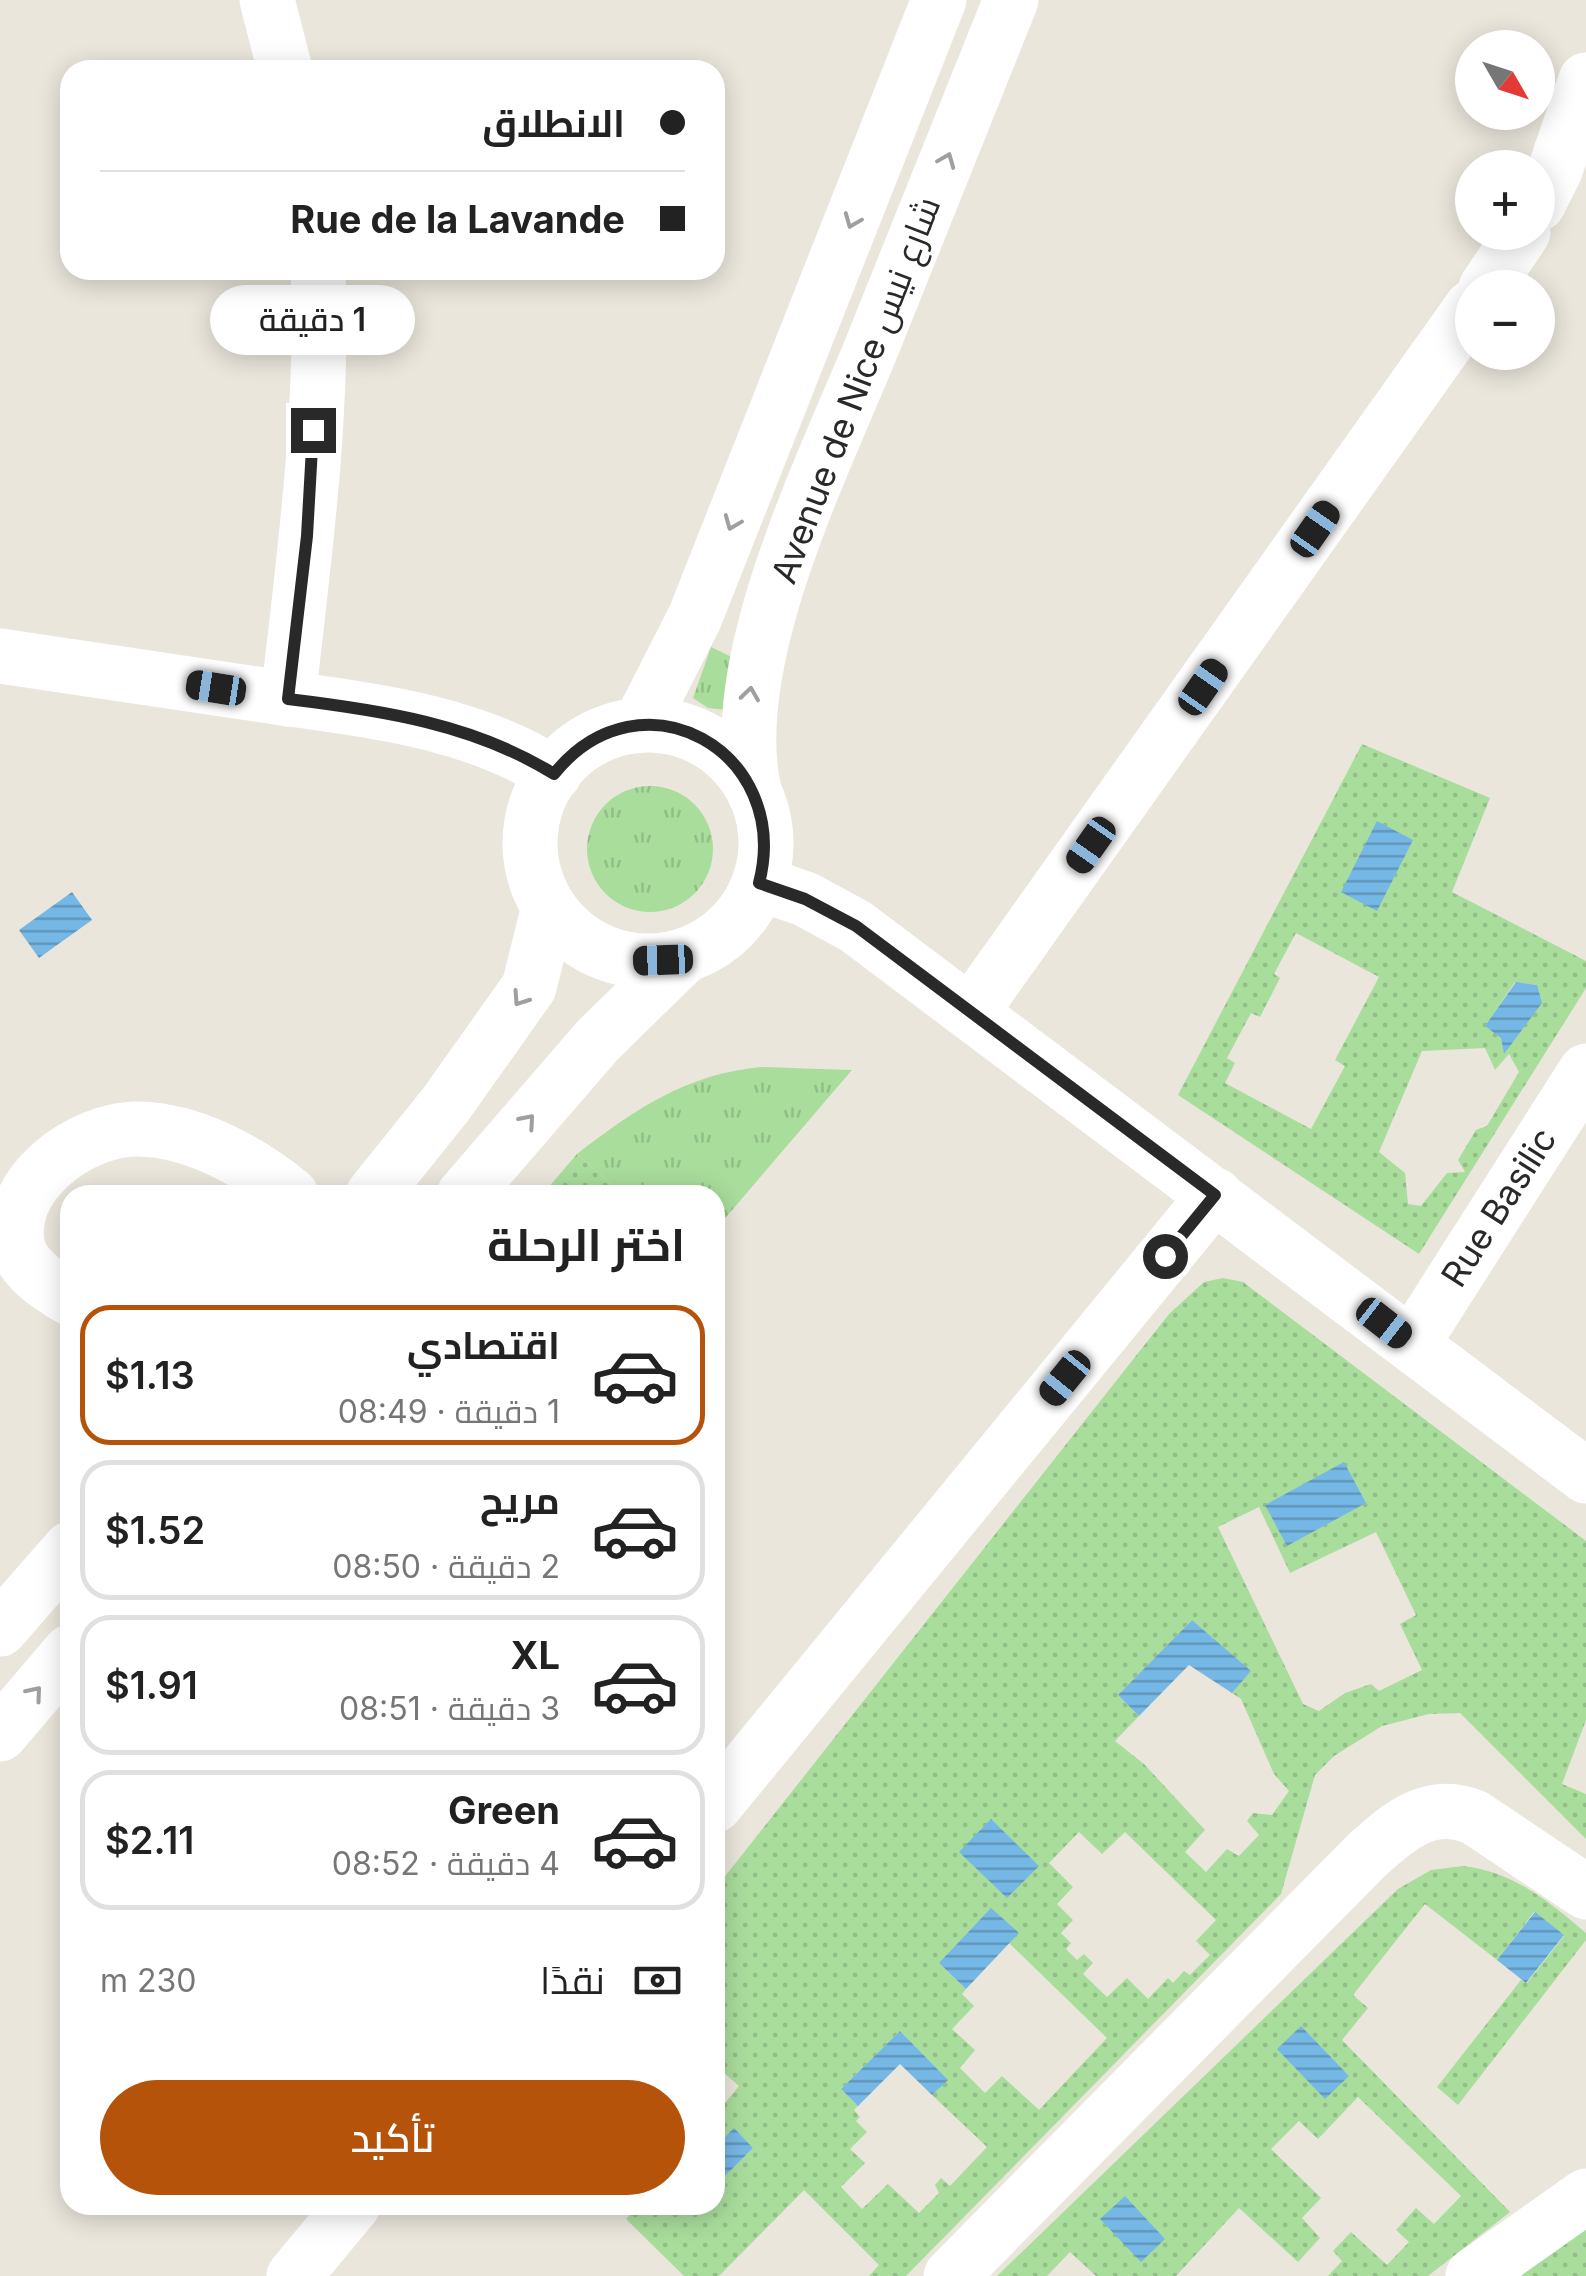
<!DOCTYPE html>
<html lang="ar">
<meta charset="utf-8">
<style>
:root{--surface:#fff;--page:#f2f2f2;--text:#222;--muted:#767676;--line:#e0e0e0;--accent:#b45309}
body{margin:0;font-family:Inter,Cairo,sans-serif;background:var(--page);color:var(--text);direction:rtl;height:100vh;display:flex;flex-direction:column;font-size:38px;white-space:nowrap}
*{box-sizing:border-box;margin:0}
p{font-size:32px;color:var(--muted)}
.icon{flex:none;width:55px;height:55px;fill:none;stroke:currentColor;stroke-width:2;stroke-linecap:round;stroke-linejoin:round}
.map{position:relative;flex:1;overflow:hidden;direction:ltr}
.panel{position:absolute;left:60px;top:1185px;width:665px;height:1030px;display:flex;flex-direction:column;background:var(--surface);border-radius:30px;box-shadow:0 5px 25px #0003;direction:rtl}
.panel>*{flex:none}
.banner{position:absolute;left:60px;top:60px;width:665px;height:220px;border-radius:30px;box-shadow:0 5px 25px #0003;direction:rtl;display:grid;align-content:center;height:220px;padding:0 40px;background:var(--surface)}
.needle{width:65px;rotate:129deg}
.controls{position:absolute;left:1455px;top:30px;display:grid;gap:20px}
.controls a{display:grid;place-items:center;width:100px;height:100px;border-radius:50%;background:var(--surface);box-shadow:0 5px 25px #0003;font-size:50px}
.end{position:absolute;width:45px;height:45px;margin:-22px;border:12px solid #292929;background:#fff;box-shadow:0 0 0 5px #fff}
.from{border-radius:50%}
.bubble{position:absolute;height:70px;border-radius:35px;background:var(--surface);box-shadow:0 5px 25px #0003;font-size:32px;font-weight:600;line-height:70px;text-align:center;direction:rtl}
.car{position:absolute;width:30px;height:60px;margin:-30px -15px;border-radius:12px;box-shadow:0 0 8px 2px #0007;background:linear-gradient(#222 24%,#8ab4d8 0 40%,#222 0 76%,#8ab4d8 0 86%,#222 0)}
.banner b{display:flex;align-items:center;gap:35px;height:95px;font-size:38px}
.banner b+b{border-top:2px solid var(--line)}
.banner i{width:25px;height:25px;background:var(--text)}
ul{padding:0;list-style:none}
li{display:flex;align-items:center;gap:30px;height:140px;margin:0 20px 15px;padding:0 20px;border:5px solid var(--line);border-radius:30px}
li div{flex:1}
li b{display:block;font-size:38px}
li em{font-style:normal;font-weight:600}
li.current{border-color:var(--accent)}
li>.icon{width:90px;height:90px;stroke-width:1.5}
h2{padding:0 40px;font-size:45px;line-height:120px}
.pay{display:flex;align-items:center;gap:25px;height:110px;padding:0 40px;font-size:38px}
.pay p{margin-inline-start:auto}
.cta{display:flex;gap:20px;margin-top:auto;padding:20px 40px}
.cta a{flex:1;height:115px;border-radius:60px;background:var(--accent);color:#fff;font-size:40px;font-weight:600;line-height:115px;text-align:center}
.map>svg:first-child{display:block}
.grass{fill:url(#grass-tufts)}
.garden{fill:url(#garden-dots);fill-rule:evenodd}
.water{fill:url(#water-rules)}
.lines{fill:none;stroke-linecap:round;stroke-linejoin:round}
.minor{stroke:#fff;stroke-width:55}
.oneway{stroke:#9f9f9f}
.route{stroke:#292929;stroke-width:12}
.labels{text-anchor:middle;stroke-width:9;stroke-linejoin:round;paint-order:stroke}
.street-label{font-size:35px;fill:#292929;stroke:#fff}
</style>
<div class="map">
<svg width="1586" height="2276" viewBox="0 0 1586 2276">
<defs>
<pattern id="grass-tufts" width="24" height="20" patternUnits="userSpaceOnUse" patternTransform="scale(2.5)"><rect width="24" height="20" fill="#a9dd9c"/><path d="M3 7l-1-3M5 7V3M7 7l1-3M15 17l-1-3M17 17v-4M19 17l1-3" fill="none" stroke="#91be86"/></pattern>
<pattern id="garden-dots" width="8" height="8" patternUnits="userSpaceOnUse" patternTransform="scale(2.5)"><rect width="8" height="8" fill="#a9dd9c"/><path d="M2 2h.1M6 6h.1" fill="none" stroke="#91be86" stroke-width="1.8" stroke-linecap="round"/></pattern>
<pattern id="water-rules" width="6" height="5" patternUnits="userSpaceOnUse" patternTransform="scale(2.5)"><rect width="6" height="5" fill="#76b8e5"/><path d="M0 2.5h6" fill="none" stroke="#6196ba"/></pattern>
</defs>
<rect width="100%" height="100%" fill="#eae6dc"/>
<path class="grass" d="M711 647 736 659 727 710 708 708 693 698Z
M587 849a63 63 0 1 1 126 0a63 63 0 1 1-126 0Z
M761 1067 852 1070 715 1230V1195H624L577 1154C634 1110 686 1074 761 1067Z"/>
<path class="garden" d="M1362 744 1490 798 1452 892 1586 961V988L1419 1254 1178 1095ZM1296 933 1379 977 1335 1060 1345 1066 1311 1129 1225 1083 1235 1063 1227 1058 1251 1013 1260 1017 1280 978 1274 974ZM1515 982 1537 985 1504 1052 1501 1037 1486 1025ZM1485 1048 1495 1070 1509 1054 1519 1072 1487 1126 1476 1130 1458 1160 1465 1172 1447 1173 1421 1206 1408 1204 1405 1173 1379 1152 1422 1051Z
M577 1154 624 1195H594L581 1185 573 1195H542Z
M1223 1278 1243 1282 1586 1541V1720L1562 1784 1586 1794V1839L1460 1713 1429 1714 1382 1726 1334 1756 1315 1775 1281 1894 906 2276H869L879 2265 804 2190 719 2276H684L626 2219 638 2205H715V2186L753 2148 734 2129 715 2147V2115L739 2086 715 2065V1889L1169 1314 1204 1282ZM1259 1507 1290 1573 1376 1532 1416 1615 1400 1624 1422 1670 1379 1691 1371 1684 1345 1693 1319 1711 1303 1704 1218 1527ZM1192 1620 1250 1671 1232 1693 1241 1699 1274 1774 1289 1791 1272 1815 1253 1813 1247 1821 1259 1835 1239 1856 1227 1849 1206 1872 1185 1852 1205 1830 1144 1764 1115 1741 1139 1716 1118 1695ZM1079 1832 1102 1854 1125 1832 1216 1920 1196 1941 1210 1955 1190 1975 1184 1971 1173 1983 1168 1978 1148 1999 1127 1978 1107 1997 1083 1974 1093 1963 1084 1954 1077 1960 1066 1949 1071 1943 1061 1933 1073 1920 1057 1904 1073 1887 1049 1863ZM1018 1933 1009 1943 1107 2038 1039 2110 1002 2076 985 2093 960 2068 975 2050 952 2029 974 2006 962 1994 966 1989 939 1963ZM900 2031 947 2080 932 2095 987 2147 950 2186 941 2178 935 2185 939 2193 919 2213 888 2184 862 2209 841 2187 865 2163 850 2149 867 2132 856 2121 860 2117 854 2110 858 2106 841 2089Z
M1463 1866C1514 1872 1548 1901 1586 1933V1940L1458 2105 1437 2087 1521 1980 1527 1983 1564 1936 1534 1912 1497 1960 1425 1904 1353 1995 1368 2008 1342 2040 1510 2212 1428 2276H1328L1342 2261 1333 2251 1351 2232 1387 2265 1409 2242 1396 2230 1416 2208 1434 2224 1461 2196 1358 2097 1318 2139 1299 2121 1271 2149 1321 2198 1302 2218 1320 2238 1298 2262 1239 2208 1176 2276H1096L1070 2252 1047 2276H997L1398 1889 1431 1870Z
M1586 2225V2276H1513Z"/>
<path class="water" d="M1377 821 1413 840 1377 911 1341 892Z
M72 892 92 920 39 958 19 930Z
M1516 982 1537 985 1542 1003 1504 1054 1501 1038 1485 1026Z
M1344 1462 1366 1503 1287 1546 1265 1505Z
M1192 1620 1251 1671 1232 1693 1189 1665 1139 1716 1118 1695Z
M991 1819 1039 1866 1007 1898 959 1852Z
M991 1908 1019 1933 966 1989 939 1963Z
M1535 1912 1564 1935 1526 1983 1497 1960Z
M1301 2026 1349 2076 1325 2099 1277 2049Z
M900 2031 948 2080 932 2095 900 2064 858 2106 841 2089Z
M734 2128 753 2148 715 2186V2147Z
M1125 2196 1165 2239 1141 2262 1100 2219Z"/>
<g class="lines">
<g class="minor">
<path d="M267 0 285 70"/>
<path d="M1538 204 1555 170 1586 80"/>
<path d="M1486 288 1523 232"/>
<path d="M0 656C88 669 175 682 263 695 363 710 466 718 554 774"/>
<path d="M288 699C304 557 324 413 318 270"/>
<path d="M640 725 695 617 939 0"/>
<circle cx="648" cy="843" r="118"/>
<path d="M754 791C725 660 823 467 873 344 919 229 965 115 1011 0"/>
<path d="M759 883 805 899 855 926 1586 1476"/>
<path d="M971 1012 1472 307"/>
<path d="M373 1195 446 1104 529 987 549 907"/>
<path d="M464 1195 598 1040 685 955"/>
<path d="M70 1298C51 1287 29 1273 19 1252 0 1185 82 1128 138 1129 194 1130 249 1161 291 1195"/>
<path id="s1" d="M1412 1344 1586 1071"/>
<path d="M0 1629 70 1549"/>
<path d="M0 1734 70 1652"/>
<path d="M715 1805 1215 1195"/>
<path d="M294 2276 353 2205"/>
<path d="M951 2276 1368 1854C1399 1826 1430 1799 1474 1817L1586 1892"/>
<path d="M1473 2276 1586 2196"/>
</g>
</g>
<defs><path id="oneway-chevron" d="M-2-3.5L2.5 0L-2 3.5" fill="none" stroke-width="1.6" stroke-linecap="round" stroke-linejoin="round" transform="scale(2.5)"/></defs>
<g class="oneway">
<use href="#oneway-chevron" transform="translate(947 160) rotate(-68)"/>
<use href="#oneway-chevron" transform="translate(852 221) rotate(112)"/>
<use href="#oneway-chevron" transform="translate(732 523) rotate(112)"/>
<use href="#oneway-chevron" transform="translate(750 694) rotate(-82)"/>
<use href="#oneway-chevron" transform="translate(520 999) rotate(124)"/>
<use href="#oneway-chevron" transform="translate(528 1121) rotate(-49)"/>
<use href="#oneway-chevron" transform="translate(35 1693) rotate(-50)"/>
</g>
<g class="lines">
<path class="route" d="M313 430 307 536 288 699C380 710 474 724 554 774 641 666 793 751 759 883L805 899 856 926 1215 1195 1165 1256"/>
</g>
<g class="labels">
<g class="street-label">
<text transform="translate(856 390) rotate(-69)" y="12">Avenue de Nice شارع نيس</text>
<text dy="12" stroke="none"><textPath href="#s1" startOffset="162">Rue Basilic</textPath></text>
</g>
</g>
</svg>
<div class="controls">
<a><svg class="needle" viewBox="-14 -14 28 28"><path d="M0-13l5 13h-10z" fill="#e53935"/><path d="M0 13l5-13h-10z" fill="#767676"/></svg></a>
<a>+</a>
<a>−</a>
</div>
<i class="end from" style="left:1165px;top:1256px"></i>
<i class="end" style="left:313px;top:430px"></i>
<div class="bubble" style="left:210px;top:285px;width:205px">1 دقيقة</div>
<i class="car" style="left:1315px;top:529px;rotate:35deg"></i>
<i class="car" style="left:1203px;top:687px;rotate:35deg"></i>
<i class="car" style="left:216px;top:688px;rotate:279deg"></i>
<i class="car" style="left:1091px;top:845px;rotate:215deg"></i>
<i class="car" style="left:663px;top:960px;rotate:268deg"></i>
<i class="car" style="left:1384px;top:1323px;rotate:128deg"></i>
<i class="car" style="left:1065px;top:1378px;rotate:219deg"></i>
<div class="banner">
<b><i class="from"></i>الانطلاق</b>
<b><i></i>Rue de la Lavande</b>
</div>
<section class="panel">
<h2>اختر الرحلة</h2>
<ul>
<li class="current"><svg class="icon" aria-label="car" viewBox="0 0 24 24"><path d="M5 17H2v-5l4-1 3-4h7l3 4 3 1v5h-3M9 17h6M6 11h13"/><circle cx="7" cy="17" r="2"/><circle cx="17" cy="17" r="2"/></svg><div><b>اقتصادي</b><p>1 دقيقة · 08:49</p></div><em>$1.13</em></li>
<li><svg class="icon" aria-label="car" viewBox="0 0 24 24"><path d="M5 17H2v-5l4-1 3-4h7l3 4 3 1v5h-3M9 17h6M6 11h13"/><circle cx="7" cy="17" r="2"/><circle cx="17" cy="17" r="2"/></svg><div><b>مريح</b><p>2 دقيقة · 08:50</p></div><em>$1.52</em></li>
<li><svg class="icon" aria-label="car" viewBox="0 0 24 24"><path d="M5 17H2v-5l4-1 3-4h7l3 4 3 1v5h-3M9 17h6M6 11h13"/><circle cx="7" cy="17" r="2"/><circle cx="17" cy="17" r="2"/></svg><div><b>XL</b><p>3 دقيقة · 08:51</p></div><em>$1.91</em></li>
<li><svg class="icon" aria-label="car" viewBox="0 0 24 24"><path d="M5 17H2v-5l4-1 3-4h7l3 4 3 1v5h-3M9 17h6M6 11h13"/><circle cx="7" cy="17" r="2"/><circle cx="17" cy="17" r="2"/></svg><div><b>Green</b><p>4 دقيقة · 08:52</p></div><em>$2.11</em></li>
</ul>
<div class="pay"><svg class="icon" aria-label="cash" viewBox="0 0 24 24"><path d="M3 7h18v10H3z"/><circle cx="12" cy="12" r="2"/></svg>نقدًا<p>230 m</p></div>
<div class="cta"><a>تأكيد</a></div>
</section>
</div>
